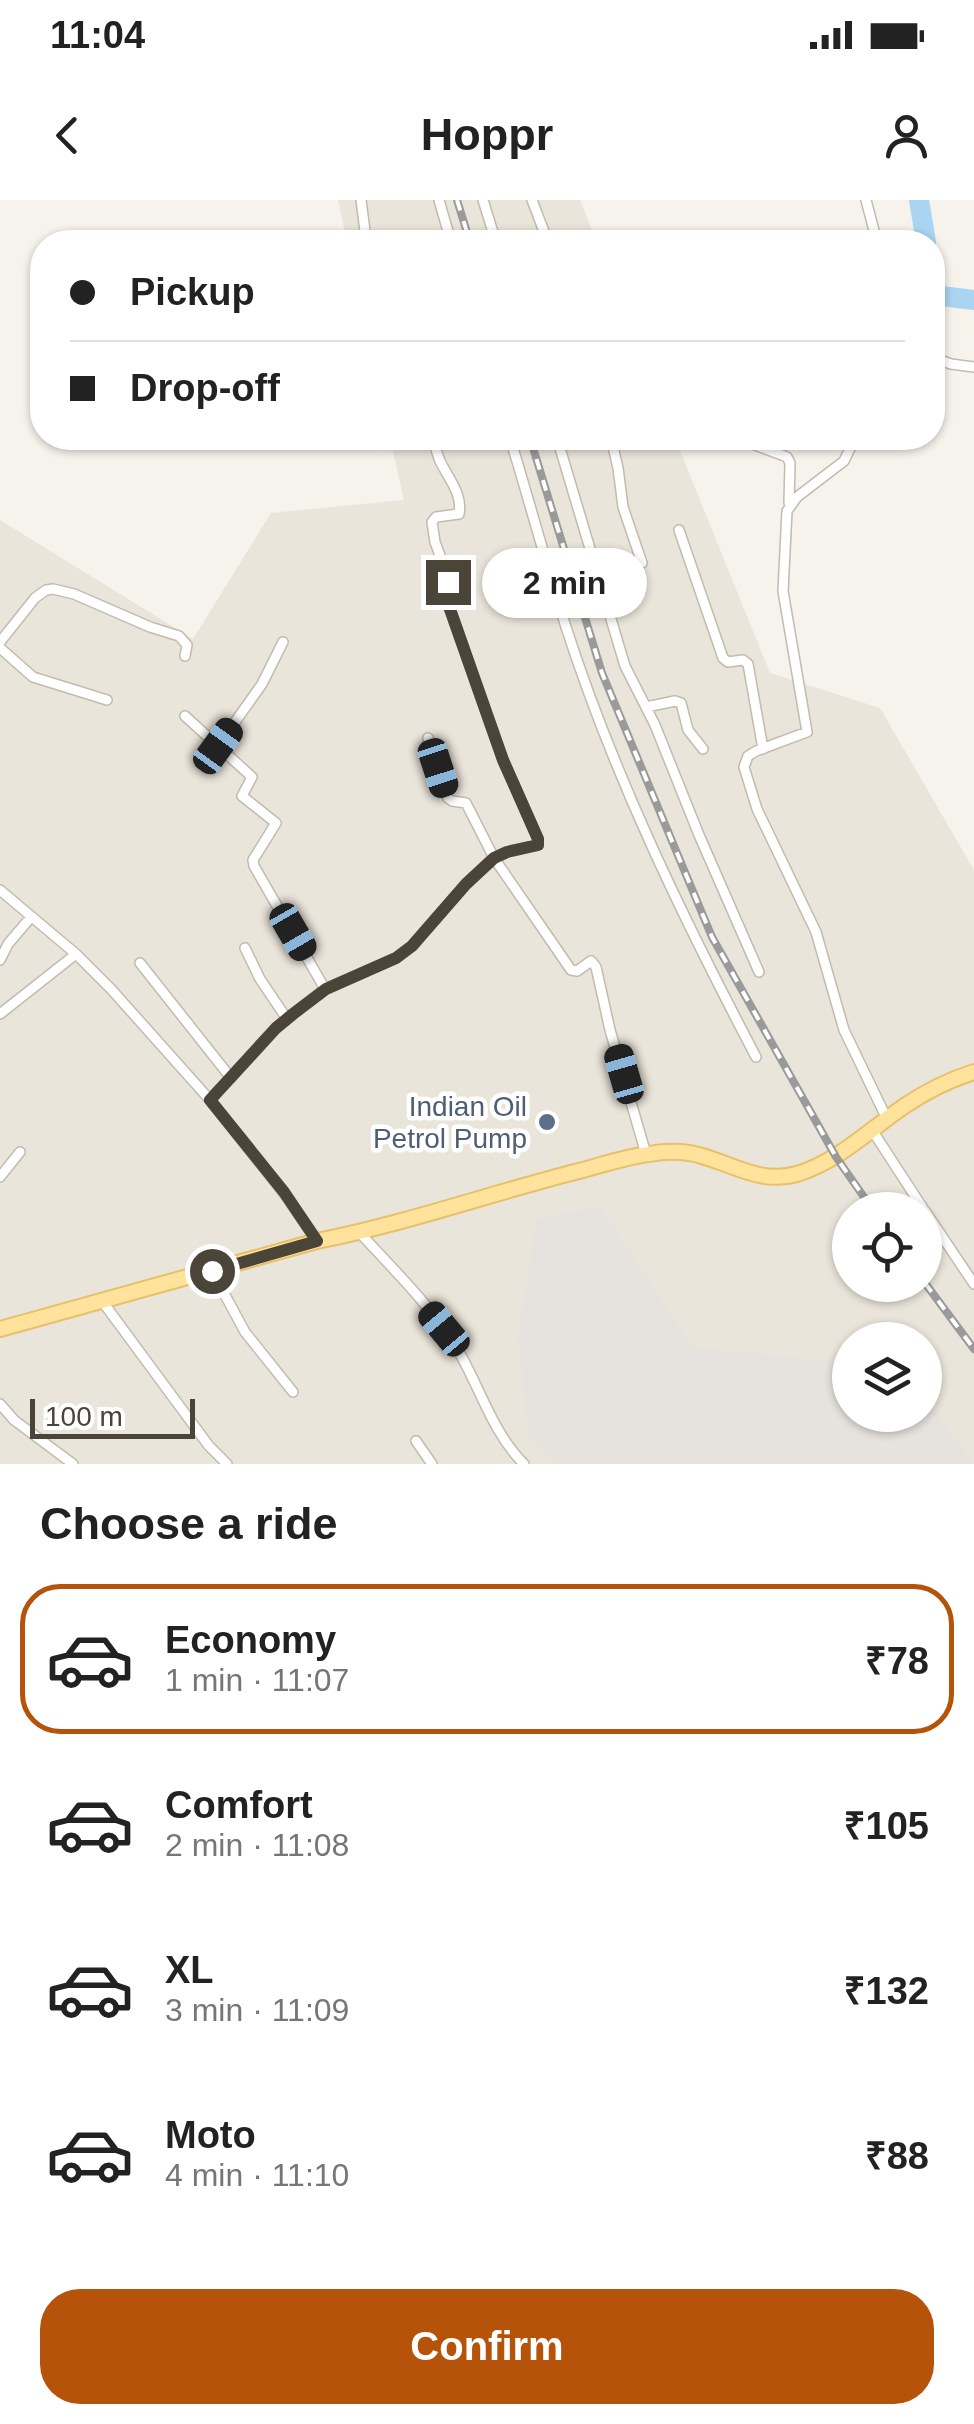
<!DOCTYPE html>
<meta charset="utf-8">
<style>
:root{--surface:#fff;--page:#f6f6f6;--text:#222;--muted:#767676;--line:#e0e0e0;--accent:#b45309}
body{margin:0;font-family:Arial,sans-serif;background:var(--page);color:var(--text);height:100vh;display:flex;flex-direction:column;font-size:38px;white-space:nowrap}
*{box-sizing:border-box;margin:0}
p{font-size:32px;color:var(--muted)}
.icon{flex:none;width:55px;height:55px;fill:none;stroke:currentColor;stroke-width:2;stroke-linecap:round;stroke-linejoin:round}
.map{position:relative;height:1264px;overflow:hidden}
.side{display:flex;flex-direction:column;background:var(--surface);flex:1}
.side>*{flex:none}
.banner{position:absolute;left:30px;top:30px;width:915px;height:220px;border-radius:40px;box-shadow:0 2px 8px #0004;display:grid;align-content:center;height:220px;padding:0 40px;background:var(--surface)}
.buttons{position:absolute;left:832px;top:992px;display:grid;gap:20px}
.buttons a{display:grid;place-items:center;width:110px;height:110px;border-radius:50%;background:var(--surface);box-shadow:0 2px 8px #0004;font-size:50px}
.scale{position:absolute;left:30px;bottom:25px;width:165px;box-sizing:border-box;padding-left:10px;border:5px solid #4b4439;border-top:0;font-size:28px;line-height:35px;white-space:nowrap;color:#4b4439;-webkit-text-stroke:8px #fff;paint-order:stroke}
.end{position:absolute;width:45px;height:45px;margin:-22px;border:12px solid #4b4439;background:#fff;box-shadow:0 0 0 5px #fff}
.from{border-radius:50%}
.bubble{position:absolute;height:70px;border-radius:35px;background:var(--surface);box-shadow:0 2px 8px #0004;font-size:32px;font-weight:600;line-height:70px;text-align:center}
.car{position:absolute;width:30px;height:60px;margin:-30px -15px;border-radius:12px;box-shadow:0 0 8px 2px #0007;background:linear-gradient(#222 24%,#8ab4d8 0 40%,#222 0 76%,#8ab4d8 0 86%,#222 0)}
.banner b{display:flex;align-items:center;gap:35px;height:95px;font-size:38px}
.banner b+b{border-top:2px solid var(--line)}
.banner i{width:25px;height:25px;background:var(--text)}
ul{padding:0;list-style:none}
li{display:flex;align-items:center;gap:30px;height:150px;margin:0 20px 15px;padding:0 20px;border:5px solid transparent;border-radius:40px}
li div{flex:1}
li b{display:block;font-size:38px}
li em{font-style:normal;font-weight:600}
li.on{border-color:var(--accent)}
li>.icon{width:90px;height:90px;stroke-width:1.5}
h2{padding:0 40px;font-size:45px;line-height:120px}
.action{display:flex;gap:20px;margin-top:auto;padding:20px 40px}
.action a{flex:1;height:115px;border-radius:40px;background:var(--accent);color:#fff;font-size:40px;font-weight:600;line-height:115px;text-align:center}
.status{display:flex;justify-content:space-between;align-items:center;height:70px;padding:0 50px;background:var(--surface);direction:ltr}
.status svg{height:28px;fill:currentColor}
header{display:flex;justify-content:space-between;align-items:center;height:130px;padding:0 40px;background:var(--surface);font-size:45px;font-weight:600}
.map>svg:first-child{display:block}
.residential{fill:#eae5da;fill-rule:evenodd}
.industrial{fill:#e6e2dd}
.lines{fill:none;stroke-linecap:round;stroke-linejoin:round}
.river{stroke:#a9d4f2;stroke-width:20}
.street-casing{stroke:#c2bbae;stroke-width:12}
.primary-casing{stroke:#e6c16a;stroke-width:18}
.street{stroke:#fff;stroke-width:9}
.primary{stroke:#ffe39c;stroke-width:14}
.rail-casing{stroke:#9a9a9a;stroke-width:8}
.rail{stroke:#fff;stroke-width:4;stroke-dasharray:11;stroke-linecap:butt}
.route{stroke:#4b4439;stroke-width:12}
.service-dot{fill:#5c6f8a;stroke:#fff;stroke-width:4}
.labels{text-anchor:middle;stroke-width:9;stroke-linejoin:round;paint-order:stroke}
.service-label{font-size:28px;fill:#4e5e75;stroke:#fff;text-anchor:end}
</style>
<div class="status"><b>11:04</b><svg viewBox="0 0 49 12"><path d="M0 12V9h3v3zM5 12V6h3v6zM10 12V3h3v9zM15 12V0h3v12zM26 1h20v11H26zM47 4h2v5h-2z"/></svg></div>
<header><svg class="icon" aria-label="back" viewBox="0 0 24 24"><path d="M15 5l-7 7 7 7"/></svg>Hoppr<svg class="icon" aria-label="person" viewBox="0 0 24 24"><circle cx="12" cy="8" r="4"/><path d="M4 21q1-7 8-7t8 7"/></svg></header>
<div class="map">
<svg width="974" height="1264" viewBox="0 0 974 1264">
<rect width="100%" height="100%" fill="#f6f3ec"/>
<path class="residential" d="M338 0H580L597 42H347Z
M390 238H675L770 473 880 508 974 670V1264H0V320L193 439 271 313 404 300ZM850 1010H925V1085H850ZM850 1140H925V1215H850Z"/>
<path class="industrial" d="M600 1006 693 1148 850 1163V1215H925V1198L974 1264H557L529 1237 518 1137 537 1019Z"/>
<g class="lines">
<path class="river" d="M919 0 926 42
M932 84 934 95 974 100"/>
<defs>
<path id="street" d="M361 0 366 39 368 42
M439 0 451 42
M483 0 496 42
M532 0 548 42
M866 0 877 42
M371 42 381 40 385 42
M932 157 951 164 974 167
M510 238C529 300 546 364 566 427 614 576 683 718 756 857
M557 238 625 466 655 525 699 635 759 772
M611 238 618 268 623 307 642 363
M736 238 787 257 790 263 789 303
M855 238 844 261 797 297 787 311 783 391 807 532 756 551 748 556 744 567 757 609 816 732 844 830 887 919
M679 330 723 458 728 462 743 460 748 464 763 549
M0 442 35 398 46 390 53 389 74 394 150 427 179 436 187 445 185 456
M0 448 33 477 107 500
M646 507 675 501 681 503 688 530 703 549
M185 516 252 577 242 596 276 623 253 660 254 666 325 789
M428 538 448 598 452 601 466 603 494 658 571 770 577 771 591 761 596 767 610 830 646 954
M218 546 262 484 283 442
M0 690 76 754 111 789 210 900 284 993 317 1041
M245 748 260 779 287 819
M0 760 8 744 31 717
M140 763 231 878
M0 814 76 754
M210 900 276 828 293 814 325 789 396 758 412 746 466 684 494 658 507 652 538 645V639L503 560 444 392 449 380 435 342 432 322 436 317 459 314C463 294 448 278 440 261 437 254 435 245 432 238
M872 930 924 1010
M0 977 20 952
M925 1011 974 1084
M360 1033C392 1068 429 1104 455 1145 479 1184 491 1231 524 1264
M212 1071 245 1132 293 1192
M102 1101 209 1246 227 1264
M0 1204 14 1220 73 1264
M416 1241 432 1264"/>
<path id="primary" d="M0 1129 317 1041C404 1024 489 994 575 972 599 966 624 957 649 954 666 951 685 951 702 956 734 965 761 984 797 974 839 961 870 929 906 905 927 891 949 880 974 872"/>
</defs>
<use href="#street" class="street-casing"/>
<use href="#primary" class="primary-casing"/>
<use href="#street" class="street"/>
<use href="#primary" class="primary"/>
<defs>
<path id="rail" d="M457 0 470 42
M530 238 602 473 712 737 836 957 873 1010
M925 1083 974 1149"/>
</defs>
<use href="#rail" class="rail-casing"/>
<use href="#rail" class="rail"/>
</g>
<g class="lines">
<path class="route" d="M212 1071 317 1041 284 992 210 900 276 828 293 814 326 789 396 758 412 746 466 684 494 658 507 652 538 645V639L503 560 445 395 444 390 448 382"/>
</g>
<circle class="service-dot" cx="547" cy="922" r="10"/>
<g class="labels">
<g class="service-label">
<text x="527" y="916">Indian Oil<tspan x="527" dy="32">Petrol Pump</tspan></text>
</g>
</g>
</svg>
<div class="buttons">
<a><svg class="icon" aria-label="locate" viewBox="0 0 24 24"><circle cx="12" cy="12" r="6"/><path d="M12 2v4M12 18v4M2 12h4M18 12h4"/></svg></a>
<a><svg class="icon" aria-label="layers" viewBox="0 0 24 24"><path d="M12 4l9 5-9 5-9-5zM3 14l9 5 9-5"/></svg></a>
</div>
<div class="scale">100 m</div>
<i class="end from" style="left:212px;top:1071px"></i>
<i class="end" style="left:448px;top:382px"></i>
<div class="bubble" style="left:482px;top:348px;width:165px">2 min</div>
<i class="car" style="left:218px;top:546px;rotate:36deg"></i>
<i class="car" style="left:438px;top:568px;rotate:162deg"></i>
<i class="car" style="left:293px;top:732px;rotate:150deg"></i>
<i class="car" style="left:624px;top:874px;rotate:344deg"></i>
<i class="car" style="left:444px;top:1129px;rotate:320deg"></i>
<div class="banner">
<b><i class="from"></i>Pickup</b>
<b><i></i>Drop-off</b>
</div>
</div>
<section class="side">
<h2>Choose a ride</h2>
<ul>
<li class="on"><svg class="icon" aria-label="car" viewBox="0 0 24 24"><path d="M5 17H2v-5l4-1 3-4h7l3 4 3 1v5h-3M9 17h6M6 11h13"/><circle cx="7" cy="17" r="2"/><circle cx="17" cy="17" r="2"/></svg><div><b>Economy</b><p>1 min · 11:07</p></div><em>₹78</em></li>
<li><svg class="icon" aria-label="car" viewBox="0 0 24 24"><path d="M5 17H2v-5l4-1 3-4h7l3 4 3 1v5h-3M9 17h6M6 11h13"/><circle cx="7" cy="17" r="2"/><circle cx="17" cy="17" r="2"/></svg><div><b>Comfort</b><p>2 min · 11:08</p></div><em>₹105</em></li>
<li><svg class="icon" aria-label="car" viewBox="0 0 24 24"><path d="M5 17H2v-5l4-1 3-4h7l3 4 3 1v5h-3M9 17h6M6 11h13"/><circle cx="7" cy="17" r="2"/><circle cx="17" cy="17" r="2"/></svg><div><b>XL</b><p>3 min · 11:09</p></div><em>₹132</em></li>
<li><svg class="icon" aria-label="car" viewBox="0 0 24 24"><path d="M5 17H2v-5l4-1 3-4h7l3 4 3 1v5h-3M9 17h6M6 11h13"/><circle cx="7" cy="17" r="2"/><circle cx="17" cy="17" r="2"/></svg><div><b>Moto</b><p>4 min · 11:10</p></div><em>₹88</em></li>
</ul>
<div class="action"><a>Confirm</a></div>
</section>
